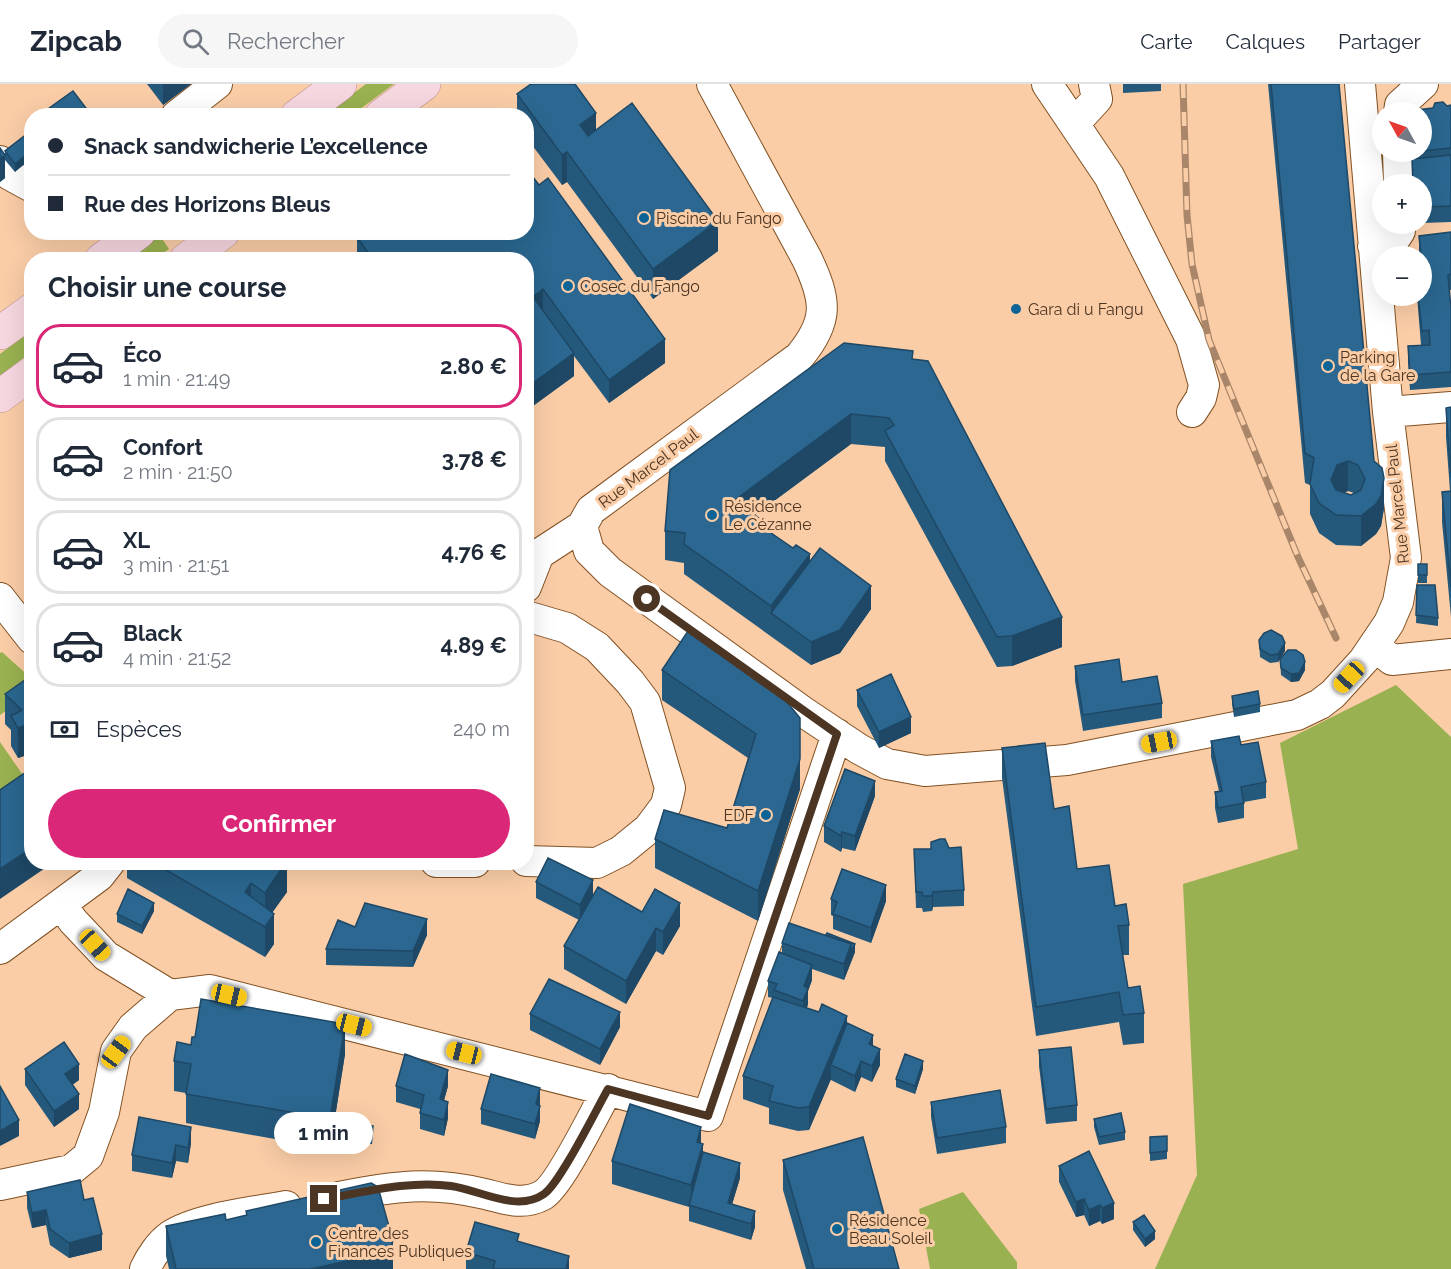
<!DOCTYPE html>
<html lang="fr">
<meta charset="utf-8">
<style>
:root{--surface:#fff;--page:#f6f6f7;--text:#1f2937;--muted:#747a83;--line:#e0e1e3;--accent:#db2777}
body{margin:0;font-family:Raleway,sans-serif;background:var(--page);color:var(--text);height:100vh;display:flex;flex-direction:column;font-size:22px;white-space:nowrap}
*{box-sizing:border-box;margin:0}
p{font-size:20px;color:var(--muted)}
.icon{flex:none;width:33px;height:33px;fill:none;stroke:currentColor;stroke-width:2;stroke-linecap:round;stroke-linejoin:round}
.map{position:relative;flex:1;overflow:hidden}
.drawer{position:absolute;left:24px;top:168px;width:510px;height:618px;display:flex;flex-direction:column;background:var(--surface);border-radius:24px;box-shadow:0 6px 24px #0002}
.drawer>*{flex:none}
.banner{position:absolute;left:24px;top:24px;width:510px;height:132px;border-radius:24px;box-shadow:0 6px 24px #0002;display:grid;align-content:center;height:132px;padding:0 24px;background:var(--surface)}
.needle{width:39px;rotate:310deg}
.fabs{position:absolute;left:1372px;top:18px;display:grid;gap:12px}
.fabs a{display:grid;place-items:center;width:60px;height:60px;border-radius:50%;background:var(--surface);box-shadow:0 6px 24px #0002;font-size:30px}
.end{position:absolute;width:27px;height:27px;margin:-14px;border:8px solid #4c3522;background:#fff;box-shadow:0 0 0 3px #fff}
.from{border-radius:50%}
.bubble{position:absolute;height:42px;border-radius:21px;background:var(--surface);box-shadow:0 6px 24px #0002;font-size:20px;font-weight:700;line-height:42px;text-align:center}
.car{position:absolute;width:18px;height:36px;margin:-18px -9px;border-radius:8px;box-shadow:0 0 4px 2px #0007;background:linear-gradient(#f5c518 24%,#345 0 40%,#f5c518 0 76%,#345 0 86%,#f5c518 0)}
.banner b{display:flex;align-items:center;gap:21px;height:57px;font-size:22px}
.banner b+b{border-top:2px solid var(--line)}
.banner i{width:15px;height:15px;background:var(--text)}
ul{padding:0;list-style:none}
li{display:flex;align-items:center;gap:18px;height:84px;margin:0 12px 9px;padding:0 12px;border:3px solid var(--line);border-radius:24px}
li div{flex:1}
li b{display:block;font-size:22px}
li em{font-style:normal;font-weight:700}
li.active{border-color:var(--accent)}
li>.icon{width:54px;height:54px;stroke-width:1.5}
h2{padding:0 24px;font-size:27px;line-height:72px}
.pay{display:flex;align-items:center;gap:15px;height:66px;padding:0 24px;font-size:22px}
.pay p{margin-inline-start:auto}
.action{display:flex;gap:12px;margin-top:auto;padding:12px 24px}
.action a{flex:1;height:69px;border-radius:36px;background:var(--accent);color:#fff;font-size:24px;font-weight:700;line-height:69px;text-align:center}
header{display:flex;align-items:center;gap:36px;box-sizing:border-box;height:84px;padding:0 30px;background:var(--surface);border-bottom:2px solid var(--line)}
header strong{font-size:28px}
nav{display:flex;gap:33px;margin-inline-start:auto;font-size:21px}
.search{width:420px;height:54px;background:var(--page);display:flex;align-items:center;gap:15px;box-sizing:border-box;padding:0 21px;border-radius:33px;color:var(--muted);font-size:22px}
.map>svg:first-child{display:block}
.green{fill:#99b150}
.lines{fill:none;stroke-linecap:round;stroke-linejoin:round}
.minor-casing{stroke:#825122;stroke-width:32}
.major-casing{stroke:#b88d8f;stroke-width:34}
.minor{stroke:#fff;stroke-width:30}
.major{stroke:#f7d7df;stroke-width:33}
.rail-casing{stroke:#a98669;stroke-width:7}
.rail{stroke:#facda7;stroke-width:4.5;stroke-dasharray:14;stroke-linecap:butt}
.wall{fill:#25597c;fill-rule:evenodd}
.shaded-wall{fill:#1e4865}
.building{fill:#2b6790;stroke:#1e4865;stroke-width:1.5;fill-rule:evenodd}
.route{stroke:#4c3522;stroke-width:8}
.poi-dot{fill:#0b6495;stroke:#facda7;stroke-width:2}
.labels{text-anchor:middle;stroke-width:6;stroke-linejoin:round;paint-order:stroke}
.poi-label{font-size:16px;fill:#4c3522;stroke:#facda7;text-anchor:start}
.street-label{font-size:16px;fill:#4c3522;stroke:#facda7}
</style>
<header>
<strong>Zipcab</strong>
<div class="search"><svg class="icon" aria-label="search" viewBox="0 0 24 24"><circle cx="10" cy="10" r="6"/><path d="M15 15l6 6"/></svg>Rechercher</div>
<nav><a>Carte</a><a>Calques</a><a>Partager</a></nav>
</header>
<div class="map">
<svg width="1451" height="1185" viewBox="0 0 1451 1185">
<rect width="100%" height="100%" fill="#facda7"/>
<path class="green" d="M366 0H394L352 31 323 32Z
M159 150 169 165 155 175 125 176Z
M31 246V268L0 292V270Z
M2 568 32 595 31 609 0 631V569Z
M1396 601 1451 653V1185H1155L1197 1091 1183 800 1298 765 1280 659Z
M0 658 25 694 0 711Z
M963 1108 1017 1178V1185H930L919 1125Z"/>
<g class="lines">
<defs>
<path id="minor" d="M712 0 807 175C827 217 829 237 799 273L591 426 582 442 589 467 610 488 802 627 859 665 887 680 925 687 1067 676 1297 631 1320 620 1333 610 1364 576 1389 539 1398 518 1406 474 1388 328 1360 0
M1047 0 1074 40 1097 15 1094 0
M1399 28 1400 21 1423 0
M176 32 217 0
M1074 40 1109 92 1191 255 1204 301 1201 314 1192 328
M1398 68 1399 100
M0 77 10 91 32 103
M1373 162 1392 159 1400 147V140
M1388 328 1451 323
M526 503 539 470 582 442
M0 514 32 555
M526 532 567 544 597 563 630 598 645 618 670 704 666 721 648 745 621 767 597 779 526 777
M1375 563 1392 576 1451 570
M436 778H475
M62 821 73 837 106 872 170 911
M0 865 99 792 110 778
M0 1101 71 1086 88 1072 104 1028 116 967 133 943 170 911 210 906 708 1032 837 650
M339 1113C394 1102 430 1097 485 1110 505 1115 523 1122 543 1111 560 1101 596 1026 608 1005
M145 1185C150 1174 160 1159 170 1152 197 1134 254 1128 286 1122"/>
<path id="major" d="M297 32 340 0
M381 32 424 0
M101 176 139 148
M186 176 223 148
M0 249 32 226
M0 312 32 289"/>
</defs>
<use href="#minor" class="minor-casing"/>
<use href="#major" class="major-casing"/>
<use href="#minor" class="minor"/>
<use href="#major" class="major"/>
<defs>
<path id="rail" d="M1183 0 1187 131 1192 180 1209 256 1298 473 1336 554"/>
</defs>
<use href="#rail" class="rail-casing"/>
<use href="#rail" class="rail"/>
</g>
<path class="wall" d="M147 0H191L163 21Z
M1123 0H1161V7L1123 9Z
M1268 0H1339L1374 377 1384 424 1381 442 1376 450 1361 462 1336 461 1319 449 1310 430V401L1305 399ZM1348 407 1354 409 1351 411 1344 409Z
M517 10 596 46 718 167 653 215 567 98 562 101 526 53V32H517Z
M1451 21V138L1422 139V100H1413L1412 75H1415L1414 68H1422L1447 22Z
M48 25 92 32H48Z
M32 46 15 88 5 76V94L0 98V64L5 70V67Z
M528 86 665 279 609 319 574 272V292L526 327V176H357V153L526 148Z
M1451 148V206H1449L1451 225V303L1410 306 1408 278V262L1421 261 1417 212H1422V172H1419V152Z
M913 275 1062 563 1012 582 997 583 885 377V363L851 360 755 431 760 440 871 525 840 569 811 581 684 490V479L665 476V447Z
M1451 323V533L1442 438V408L1450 407 1446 353V324Z
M1427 480V499H1418V491Z
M1417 501 1438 534V542L1416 539Z
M690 544 800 705 758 837 655 784V755L727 744 748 674 662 616V586Z
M1259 556 1285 567 1278 578 1270 579 1260 573Z
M1280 575 1305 586 1299 597 1291 598 1281 591Z
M1075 582 1122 598 1162 619V634L1083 647 1075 597Z
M32 591V683L24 672 18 674 11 662V646L5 640V610Z
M857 606 911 649 879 664 857 622Z
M1232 612 1260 620V628L1234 633 1232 620Z
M1211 657 1241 661 1266 698V714L1244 718V734L1218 739 1215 724V708L1219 707 1211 673Z
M1002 664 1054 725 1077 785 1115 822 1129 841V871H1123L1128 904 1144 929V959L1123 961 1119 938 1036 952 1002 694Z
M875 712 855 767 842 764 841 768 824 758V742Z
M914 765 964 806V822L933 823 932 827 923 828 922 824H916Z
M127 778H287V808L272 828 274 860 265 873 127 794Z
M536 798 593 812 680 842 663 871 656 867 626 920 564 885V862L579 836 536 814Z
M831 815 886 817 871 859 833 845V832L831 831Z
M154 827 142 850 117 838V830Z
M355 843 427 851 413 883 326 881V865Z
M826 851 855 868 844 896 812 885V896L808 907V920L807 924 847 939 873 962 880 981 872 998 861 993 855 1008 831 996V995L809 1046 798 1047 769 1040V1024L743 1015V992L773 914 768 913V897L782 869V859Z
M530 930 620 943 600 981 530 946Z
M191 961 345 970 330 1065 186 1039V1009L174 1007V977Z
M1039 966 1077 1021V1037L1046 1040 1039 982Z
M25 985 79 996 72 1001 79 1025 54 1043 25 1001Z
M923 985 915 1010 896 1003V995Z
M396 1002H448L444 1016 448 1034 444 1052 420 1045V1025L396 1018Z
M931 1018 1006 1043V1059L937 1070 931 1033Z
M540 1019V1037L535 1055 481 1040V1025Z
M139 1033 191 1059 188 1079 176 1077 172 1094 132 1087V1071Z
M1094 1035 1125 1048V1056L1099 1061 1094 1043Z
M362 1041 373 1050 372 1060H361Z
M1167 1052V1075L1150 1077V1053Z
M701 1059 703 1068 740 1094 732 1120 755 1143 751 1156 689 1137V1123L612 1100V1077Z
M783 1076 899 1185H806L783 1106Z
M1059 1082 1114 1135 1102 1140 1100 1137 1089 1142 1084 1131 1076 1133 1059 1098Z
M27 1108 84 1116 102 1166 69 1174 50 1161 46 1141 32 1144 27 1124Z
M246 1127 393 1185H169L166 1172V1142L226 1136 246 1132Z
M1133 1138 1155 1155 1145 1163 1133 1146Z
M519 1157 569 1185H466V1168Z"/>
<path class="shaded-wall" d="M163 0H191L163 21Z
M596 29V59L580 71V41Z
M32 66V74L15 88V80Z
M528 68V91L526 92V69Z
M567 68V98L562 101V71Z
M5 71V94L0 98V75Z
M718 137V167L653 215V185Z
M543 205V228L533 213Z
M665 255V279L609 319V296Z
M574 269V292L526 327V304Z
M851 330V360L735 446V416Z
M1348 377V407L1337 411 1331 396 1337 381Z
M1384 394V424L1381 442 1376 450 1361 462V432Z
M810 470V500L771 529V522Z
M871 502V525L840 569 811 581V558Z
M1062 533V563L1012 582V552Z
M1285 559V567L1278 578V570Z
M1305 578V586L1299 597 1291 598V590Z
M911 633V649L879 664V648Z
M800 634V705L758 837V807Z
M24 642V672L18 674V644Z
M875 697V712L855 767V752Z
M842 748V764L841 768V752Z
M32 764V778H54L0 815V785Z
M287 778V808L265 839V809Z
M593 796V812L580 836V821Z
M251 799V829L245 808Z
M886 801V817L871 859V844Z
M933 808V823L932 827V812Z
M154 819V827L142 850V842Z
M680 819V842L663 871V848Z
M274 830V860L265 873V843Z
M427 835V851L413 883V867Z
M656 844V867L626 920V897Z
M851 860H855V868L844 896V880Z
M812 881V896L808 907V920L803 933 804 902Z
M620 928V943L600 981V965Z
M847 932V955L831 981V995L809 1046V1023Z
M345 940V970L330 1065V1035Z
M873 951V967L869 960Z
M880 965V981L872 998V982Z
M861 977V993L855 1008V992Z
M923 977V985L915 1010V1002Z
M79 980V996L65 1006V990Z
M448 986V1002L440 1031V1015Z
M540 1004V1019L536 1035 540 1022V1037L535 1055 536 1020Z
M79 1010V1025L54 1043V1027Z
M448 1018V1034L444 1052V1036Z
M19 1036V1052L0 1062V1047Z
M191 1043V1059L188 1079V1064Z
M701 1043V1066L697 1058Z
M703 1060V1083L691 1124V1101Z
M176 1061V1077L172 1094V1079Z
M740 1079V1094L728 1134V1119Z
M1084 1115V1131L1076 1133V1118Z
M1114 1119V1135L1102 1140V1124Z
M1100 1121V1137L1089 1142V1126Z
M46 1126V1141L32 1144V1129Z
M755 1127V1143L751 1156V1140Z
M1155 1147V1155L1145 1163V1155Z
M102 1150V1166L69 1174V1159Z
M393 1157V1185H311Z
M569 1172V1185H566Z"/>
<path class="building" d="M531 0H575L596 29 580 41 588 52 632 19 718 137 653 185 567 68 562 71 517 10Z
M1271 0H1339L1374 377 1382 384 1384 394 1381 412 1376 420 1361 432 1336 431 1319 419 1310 400 1314 374 1305 369ZM1348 377 1358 381 1365 395 1361 406 1351 411 1336 406 1331 396 1337 381Z
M73 7 92 32H53L48 25Z
M1443 18 1447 22 1451 21V64L1422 67V28H1416V26L1433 24 1435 19Z
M32 46V66L15 80 5 67Z
M0 64 5 71 0 75Z
M1451 71V122L1422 123V100H1413L1412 75Z
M526 84 539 101 548 94 665 255 609 296 543 205 533 213 574 269 526 304V176H373L357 153 364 148H526Z
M1451 148V190L1448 191 1451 225V288L1410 291 1408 262 1430 261 1429 246 1422 247 1418 212H1422L1423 185 1422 172H1421L1419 152Z
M844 259 913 267 912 275 928 277 1062 533 1012 552 997 553 885 347 894 341 889 334 851 330 735 416 760 435 757 438 774 451 793 464 796 461 810 470 771 522 684 460 685 449 665 447 670 386Z
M1451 323V393L1446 324Z
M1451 407V503L1442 408Z
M820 464 871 502 840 546 811 558 771 529Z
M1418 480H1427V491H1418Z
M1417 501H1435L1438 534 1416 531Z
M690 544 760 592 778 607 800 634V675L758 807 655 755 664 726 727 744 756 650 662 586Z
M1271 546 1282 552 1285 559 1278 570 1270 571 1260 565 1259 556 1264 549Z
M1288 566H1296L1303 571 1305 578 1299 589 1291 590 1281 584 1280 575Z
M1119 575 1122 598 1157 592 1162 619 1083 631 1075 582Z
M891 590 911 633 879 648 857 606Z
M32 591V653L24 642 18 644 11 632 22 626 5 610Z
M1258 607 1260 620 1234 625 1232 612Z
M1239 652 1241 661 1258 658 1266 698 1241 703 1244 719 1218 724 1215 708 1222 707 1211 657Z
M1045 659 1054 725 1069 722 1077 785 1109 781 1115 822 1126 820 1129 841 1118 842 1128 904 1140 902 1144 929 1123 931 1119 908 1036 923 1002 664Z
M32 684V764L0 785V706Z
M845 685 875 697 855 752 842 748 841 752 824 742Z
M940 755H945L949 764 961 763 964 806 933 808 932 812H923L922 808H916L914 765H931V758Z
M548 774 593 796 580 821 536 798Z
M152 778H286L265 809 251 799 245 808 274 830 265 843Z
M842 785 886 801 871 844 833 830 837 818 831 815Z
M598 803 642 828 655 805 680 819 663 848 656 844 626 897 564 862Z
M128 805 154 819 142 842 117 830Z
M365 819 427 835 413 867 326 865 338 836 355 843Z
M789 839 851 860 844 880 782 859Z
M827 849 855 860 851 868V860L826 851Z
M779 868 812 881 804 902 808 904 803 917 774 906 777 900 768 897Z
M549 895 620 928 600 965 530 930Z
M773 913 819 928 822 920 847 932 809 1023 798 1024 769 1017 773 1002 743 992Z
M201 915 345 940 330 1035 186 1010 191 980 174 977 177 958 191 961 192 953H195Z
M847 939 873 951 869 960 880 965 872 982 861 977 855 992 831 981Z
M64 958 79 980 65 990 79 1010 54 1027 25 985Z
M1071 963 1077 1021 1046 1025 1039 966Z
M405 970 448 986 440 1015 448 1018 444 1036 420 1029 424 1011 396 1002Z
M905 970 923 977 915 1002 896 995Z
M491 990 540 1004 536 1020 540 1022 535 1040 481 1025Z
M0 1002 19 1036 0 1047Z
M1000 1006 1006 1043 937 1054 931 1018Z
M630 1020 701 1043 697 1058 703 1060 691 1101 612 1077Z
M1121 1029 1125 1048 1099 1053 1094 1035Z
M139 1033 191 1043 188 1064 176 1061 172 1079 132 1071Z
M362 1041 373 1042 372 1053 361 1052Z
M1167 1052V1067L1150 1069V1053Z
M863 1053 899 1185H814L783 1076Z
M1089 1067 1114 1119 1102 1124 1100 1121 1089 1126 1084 1115 1076 1118 1059 1082Z
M703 1068 740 1079 728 1119 755 1127 751 1140 689 1121Z
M80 1096 84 1116 93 1114 102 1150 69 1159 50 1145 46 1126 32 1129 27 1108Z
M371 1099 378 1103 393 1157 387 1168 311 1185H176L166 1142 225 1130 226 1136 247 1131 246 1127Z
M1144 1131 1155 1147 1145 1155 1133 1138Z
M475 1138 519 1150 517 1157 569 1172 566 1185H493L495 1177 466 1168Z"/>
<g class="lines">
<path class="route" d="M324 1115C365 1108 410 1096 451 1102 480 1106 517 1129 544 1110 560 1099 596 1026 608 1005L708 1032 837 650 647 515"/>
</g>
<g class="poi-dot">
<circle cx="644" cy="134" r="6"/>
<circle cx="568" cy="202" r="6"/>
<circle cx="1016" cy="225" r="6"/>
<circle cx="1328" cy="282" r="6"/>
<circle cx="712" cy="431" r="6"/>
<circle cx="766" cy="731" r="6"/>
<circle cx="837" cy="1145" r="6"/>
<circle cx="316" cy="1158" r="6"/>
</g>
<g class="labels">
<g class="poi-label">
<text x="656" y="140">Piscine du Fango</text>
<text x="580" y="208">Cosec du Fango</text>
<text x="1028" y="231">Gara di u Fangu</text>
<text x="1340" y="279">Parking<tspan x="1340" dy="18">de la Gare</tspan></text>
<text x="724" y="428">Résidence<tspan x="724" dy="18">Le Cézanne</tspan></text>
<text x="754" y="737" text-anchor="end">EDF</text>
<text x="849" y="1142">Résidence<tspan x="849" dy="18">Beau Soleil</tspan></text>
<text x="328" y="1155">Centre des<tspan x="328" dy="18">Finances Publiques</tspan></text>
</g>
<g class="street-label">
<text transform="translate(648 384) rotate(-37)" y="6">Rue Marcel Paul</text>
<text transform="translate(1397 420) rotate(-96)" y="6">Rue Marcel Paul</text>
</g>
</g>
</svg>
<div class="fabs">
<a><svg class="needle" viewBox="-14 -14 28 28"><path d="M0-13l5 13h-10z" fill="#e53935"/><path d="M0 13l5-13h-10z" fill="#747a83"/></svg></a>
<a>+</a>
<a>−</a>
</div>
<i class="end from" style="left:647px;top:515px"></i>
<i class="end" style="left:324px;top:1115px"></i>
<div class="bubble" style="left:274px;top:1028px;width:99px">1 min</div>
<i class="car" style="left:1349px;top:593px;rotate:223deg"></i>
<i class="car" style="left:1159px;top:658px;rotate:259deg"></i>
<i class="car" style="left:95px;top:861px;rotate:137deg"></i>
<i class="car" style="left:229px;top:911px;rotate:103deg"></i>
<i class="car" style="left:354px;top:941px;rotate:104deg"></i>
<i class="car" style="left:116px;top:968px;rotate:37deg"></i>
<i class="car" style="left:464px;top:969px;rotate:284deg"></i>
<div class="banner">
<b><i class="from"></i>Snack sandwicherie L’excellence</b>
<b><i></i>Rue des Horizons Bleus</b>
</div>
<section class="drawer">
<h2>Choisir une course</h2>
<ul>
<li class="active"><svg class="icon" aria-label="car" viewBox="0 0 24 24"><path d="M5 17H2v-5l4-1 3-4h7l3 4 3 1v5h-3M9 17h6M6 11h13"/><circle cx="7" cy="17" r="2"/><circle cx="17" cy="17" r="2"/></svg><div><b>Éco</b><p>1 min · 21:49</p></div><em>2.80 €</em></li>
<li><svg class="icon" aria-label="car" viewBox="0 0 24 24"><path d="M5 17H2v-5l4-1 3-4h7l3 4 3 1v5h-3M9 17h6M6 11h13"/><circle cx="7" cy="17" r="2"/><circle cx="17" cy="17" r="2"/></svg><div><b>Confort</b><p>2 min · 21:50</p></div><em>3.78 €</em></li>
<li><svg class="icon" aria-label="car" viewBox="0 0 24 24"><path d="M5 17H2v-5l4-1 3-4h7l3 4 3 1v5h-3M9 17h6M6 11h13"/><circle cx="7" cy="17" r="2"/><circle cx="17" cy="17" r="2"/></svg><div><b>XL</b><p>3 min · 21:51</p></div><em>4.76 €</em></li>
<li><svg class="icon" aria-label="car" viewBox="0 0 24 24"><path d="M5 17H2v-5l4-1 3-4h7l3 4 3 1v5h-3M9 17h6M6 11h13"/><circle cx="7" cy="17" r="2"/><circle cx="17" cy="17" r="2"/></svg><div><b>Black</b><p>4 min · 21:52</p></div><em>4.89 €</em></li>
</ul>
<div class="pay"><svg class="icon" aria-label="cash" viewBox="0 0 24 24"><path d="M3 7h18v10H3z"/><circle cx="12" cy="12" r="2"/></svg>Espèces<p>240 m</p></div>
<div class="action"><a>Confirmer</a></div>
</section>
</div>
